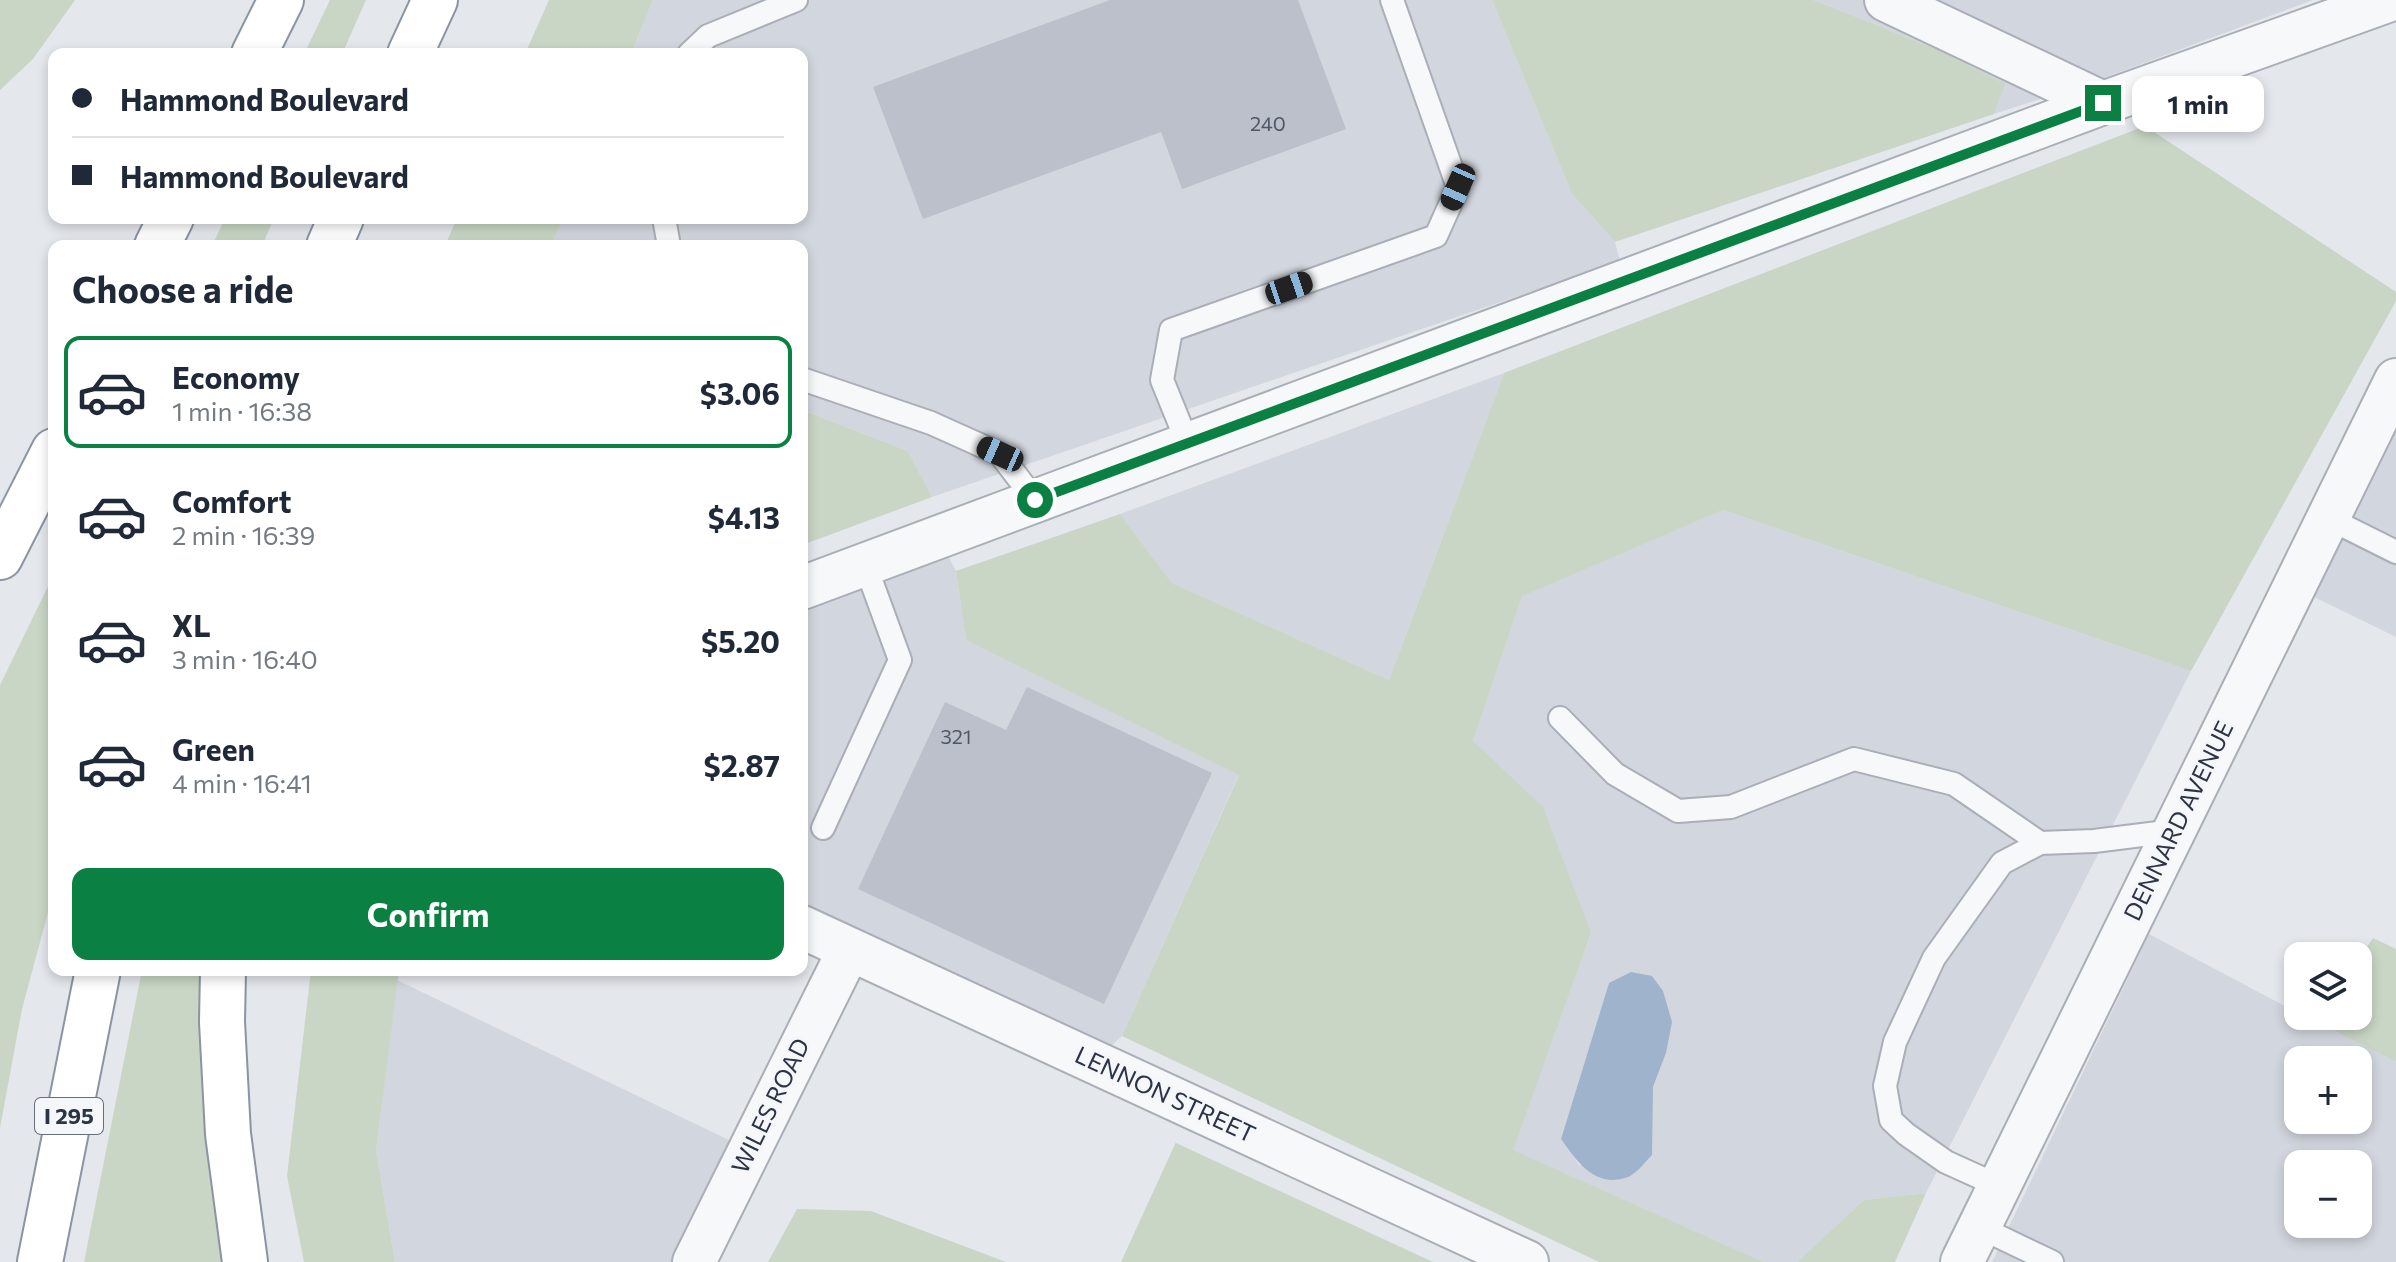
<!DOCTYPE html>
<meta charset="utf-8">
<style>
:root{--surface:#fff;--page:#f6f6f7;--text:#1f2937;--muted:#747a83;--line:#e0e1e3;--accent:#0b8043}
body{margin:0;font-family:Commissioner,sans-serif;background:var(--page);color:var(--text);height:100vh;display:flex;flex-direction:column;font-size:30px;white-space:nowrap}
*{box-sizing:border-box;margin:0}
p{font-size:26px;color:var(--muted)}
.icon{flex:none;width:44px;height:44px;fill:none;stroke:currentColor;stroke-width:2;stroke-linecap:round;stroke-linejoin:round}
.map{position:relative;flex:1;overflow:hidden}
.sheet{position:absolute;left:48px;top:240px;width:760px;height:736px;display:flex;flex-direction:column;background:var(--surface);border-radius:16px;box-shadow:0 4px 12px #0003}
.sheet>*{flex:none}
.hud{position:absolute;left:48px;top:48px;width:760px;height:176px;border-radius:16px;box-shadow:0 4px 12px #0003;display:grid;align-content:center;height:176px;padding:0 24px;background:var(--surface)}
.controls{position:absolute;left:2284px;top:942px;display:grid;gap:16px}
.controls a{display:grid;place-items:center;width:88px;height:88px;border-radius:16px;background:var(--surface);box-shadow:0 4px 12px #0003;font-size:40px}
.end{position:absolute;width:36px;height:36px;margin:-18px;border:10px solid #0b8043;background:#fff;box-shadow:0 0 0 4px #fff}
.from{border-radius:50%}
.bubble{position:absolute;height:56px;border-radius:16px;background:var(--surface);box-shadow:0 4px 12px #0003;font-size:26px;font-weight:700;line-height:56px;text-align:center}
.car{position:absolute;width:24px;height:48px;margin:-24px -12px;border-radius:10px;box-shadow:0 0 6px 2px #0007;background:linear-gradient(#222 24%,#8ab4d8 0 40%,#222 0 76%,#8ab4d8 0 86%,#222 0)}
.hud b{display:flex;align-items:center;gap:28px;height:76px;font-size:30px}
.hud b+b{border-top:2px solid var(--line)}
.hud i{width:20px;height:20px;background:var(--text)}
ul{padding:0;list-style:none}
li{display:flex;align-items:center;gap:24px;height:112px;margin:0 16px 12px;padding:0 8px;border:4px solid transparent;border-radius:16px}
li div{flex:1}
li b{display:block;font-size:30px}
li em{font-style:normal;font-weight:700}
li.on{border-color:var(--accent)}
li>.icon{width:72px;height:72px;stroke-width:1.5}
h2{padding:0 24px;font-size:36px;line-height:96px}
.primary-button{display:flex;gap:16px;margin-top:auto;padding:16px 24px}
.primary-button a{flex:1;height:92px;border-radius:16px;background:var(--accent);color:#fff;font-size:32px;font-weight:700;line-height:92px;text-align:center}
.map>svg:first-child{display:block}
.built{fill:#d2d6de;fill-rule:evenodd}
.green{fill:#c9d6c5}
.water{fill:#9fb4cc}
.building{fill:#bbc0ca}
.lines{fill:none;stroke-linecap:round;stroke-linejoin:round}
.lane-casing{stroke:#a9aeb7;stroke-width:26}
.street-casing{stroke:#a9aeb7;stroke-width:46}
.highway-casing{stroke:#8b94a3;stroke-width:48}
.lane{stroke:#f7f8fa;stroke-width:22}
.street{stroke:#f7f8fa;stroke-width:42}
.highway{stroke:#fff;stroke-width:44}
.route{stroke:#0b8043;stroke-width:10}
.labels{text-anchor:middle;stroke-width:6;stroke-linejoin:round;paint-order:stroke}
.number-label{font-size:20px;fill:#4f5766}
.shield{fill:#f4f6f9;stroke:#676e7b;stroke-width:2}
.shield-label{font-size:22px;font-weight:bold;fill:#2b3445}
.street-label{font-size:24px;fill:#2b3445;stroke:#f4f6f9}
</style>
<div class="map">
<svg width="2396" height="1262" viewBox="0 0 2396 1262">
<rect width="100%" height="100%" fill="#e4e7ec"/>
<path class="built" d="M653 0H1492L1572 194 1615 242 1620 261 932 497 908 451 802 410V246H551L563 218H802V54H631Z
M1814 0H2313L2093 82 1994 114 2004 84 1941 51Z
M1504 373 1389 680 1172 583 1120 514Z
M2396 426V637L2310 595Z
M1723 510 2191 671 1926 1193 1864 1200 1797 1262H1764L1512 1150 1591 933 1473 741 1522 595ZM1609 983 1666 1053 1653 1087 1580 1166 1561 1139Z
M945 550 956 571 966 640 1239 774 1122 1036 1108 1049 802 905V603Z
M2149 934 2298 1013V1016H2304L2396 1062V1262H1992ZM2298 1060H2358V1120H2298ZM2298 1164H2358V1224H2298Z
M397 980 733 1142 671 1262H395L376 1150Z"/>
<path class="green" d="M0 0H75L33 59 0 90Z
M330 0H366L342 54H304Z
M549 0H653L631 54H525Z
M1492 0H1814L1941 51 2005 84 1994 114 1615 242 1572 194Z
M2145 126 2396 292V301L2191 671 1723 510 1522 596 1473 741 1543 807 1591 933 1513 1150 1764 1262H1599L1122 1036 1239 775 966 640 956 571 1120 514 1172 583 1389 680 1504 373Z
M225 218H274L262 246H212Z
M457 218H563L551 246H445Z
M802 410 908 451 932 497 802 545Z
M54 574V890L22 1009 0 1128V685Z
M2373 938 2396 949V1062L2316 1022 2320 1016H2358V960Z
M142 970H211L233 1262H84Z
M311 970H399L376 1150 395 1262H304L287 1176Z
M1176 1142V1143L1433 1262H1121Z
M1926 1193 1895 1262H1797L1864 1200Z
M797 1209 871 1211 1006 1262H768Z"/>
<path class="water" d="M1631 972 1652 976 1663 991 1672 1022 1666 1053 1653 1087 1652 1155C1645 1162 1637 1173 1628 1177 1596 1189 1577 1162 1561 1139L1609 983Z"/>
<path class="building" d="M1110 0H1298L1346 129 1182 189 1161 132 923 219 873 87Z
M1027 687 1212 773 1104 1004 858 889 945 702 1006 730Z"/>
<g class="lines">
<defs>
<path id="lane" d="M689 54 708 36 796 0
M664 218 669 246
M802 379 931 423 1000 454 1035 500
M1188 444 1162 380 1171 330 1436 236 1458 187 1392 0
M2328 518 2396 552
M1560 718 1615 774 1678 811 1731 807 1854 759 1954 784 2040 843
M823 828 900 660 865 564
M1999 1186 1946 1162 1906 1134 1891 1120 1885 1086 1895 1042 1934 958 2002 863 2040 843 2094 841 2174 831
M1979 1227 2052 1262"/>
<path id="street" d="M1886 0 2103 103
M802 588 2103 103 2390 0
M802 927 1527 1262
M694 1262 849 950
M1962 1262 2396 380"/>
<path id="highway" d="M254 54 281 0
M410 54 435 0
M157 246 171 218
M329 246 341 218
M0 557 54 451
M223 970 222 1022 228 1134 245 1262
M40 1262 98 970"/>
</defs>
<use href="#lane" class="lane-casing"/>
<use href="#street" class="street-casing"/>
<use href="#highway" class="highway-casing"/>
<use href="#lane" class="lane"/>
<use href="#street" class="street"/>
<use href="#highway" class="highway"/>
</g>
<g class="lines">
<path class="route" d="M1035 500 2103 103"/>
</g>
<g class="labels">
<g class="number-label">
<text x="1268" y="131">240</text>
<text x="956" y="744">321</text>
</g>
<rect class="shield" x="35" y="1098" width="68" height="36" rx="6"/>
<g class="shield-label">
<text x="69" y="1124">I 295</text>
</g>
<g class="street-label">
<text transform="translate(2179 821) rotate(-64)" y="8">DENNARD AVENUE</text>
<text transform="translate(1165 1095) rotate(25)" y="8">LENNON STREET</text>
<text transform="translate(771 1106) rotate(-64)" y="8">WILES ROAD</text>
</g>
</g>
</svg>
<div class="controls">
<a><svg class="icon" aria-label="layers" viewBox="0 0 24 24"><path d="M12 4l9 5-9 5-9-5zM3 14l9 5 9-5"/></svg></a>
<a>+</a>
<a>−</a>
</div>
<i class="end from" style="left:1035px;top:500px"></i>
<i class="end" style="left:2103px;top:103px"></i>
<div class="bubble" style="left:2132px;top:76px;width:132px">1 min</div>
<i class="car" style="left:1458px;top:187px;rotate:204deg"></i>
<i class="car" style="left:1289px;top:288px;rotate:71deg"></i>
<i class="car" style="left:1000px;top:454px;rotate:294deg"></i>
<div class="hud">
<b><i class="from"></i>Hammond Boulevard</b>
<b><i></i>Hammond Boulevard</b>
</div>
<section class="sheet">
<h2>Choose a ride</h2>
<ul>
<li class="on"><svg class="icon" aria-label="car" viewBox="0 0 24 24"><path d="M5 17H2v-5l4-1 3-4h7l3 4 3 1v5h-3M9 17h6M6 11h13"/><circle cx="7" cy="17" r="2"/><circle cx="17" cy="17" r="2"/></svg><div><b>Economy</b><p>1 min · 16:38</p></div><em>$3.06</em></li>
<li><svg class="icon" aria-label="car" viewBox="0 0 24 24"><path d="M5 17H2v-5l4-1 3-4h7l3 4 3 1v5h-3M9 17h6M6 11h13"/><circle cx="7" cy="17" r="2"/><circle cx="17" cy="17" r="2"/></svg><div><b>Comfort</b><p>2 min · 16:39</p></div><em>$4.13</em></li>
<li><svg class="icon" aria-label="car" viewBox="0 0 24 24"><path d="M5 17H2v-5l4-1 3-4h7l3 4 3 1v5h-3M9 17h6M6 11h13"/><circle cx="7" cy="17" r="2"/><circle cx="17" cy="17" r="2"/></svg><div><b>XL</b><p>3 min · 16:40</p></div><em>$5.20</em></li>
<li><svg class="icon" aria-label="car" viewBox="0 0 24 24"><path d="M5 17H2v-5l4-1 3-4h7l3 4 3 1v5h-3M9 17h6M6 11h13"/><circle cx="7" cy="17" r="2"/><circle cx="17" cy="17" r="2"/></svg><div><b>Green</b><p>4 min · 16:41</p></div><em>$2.87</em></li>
</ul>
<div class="primary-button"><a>Confirm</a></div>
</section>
</div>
